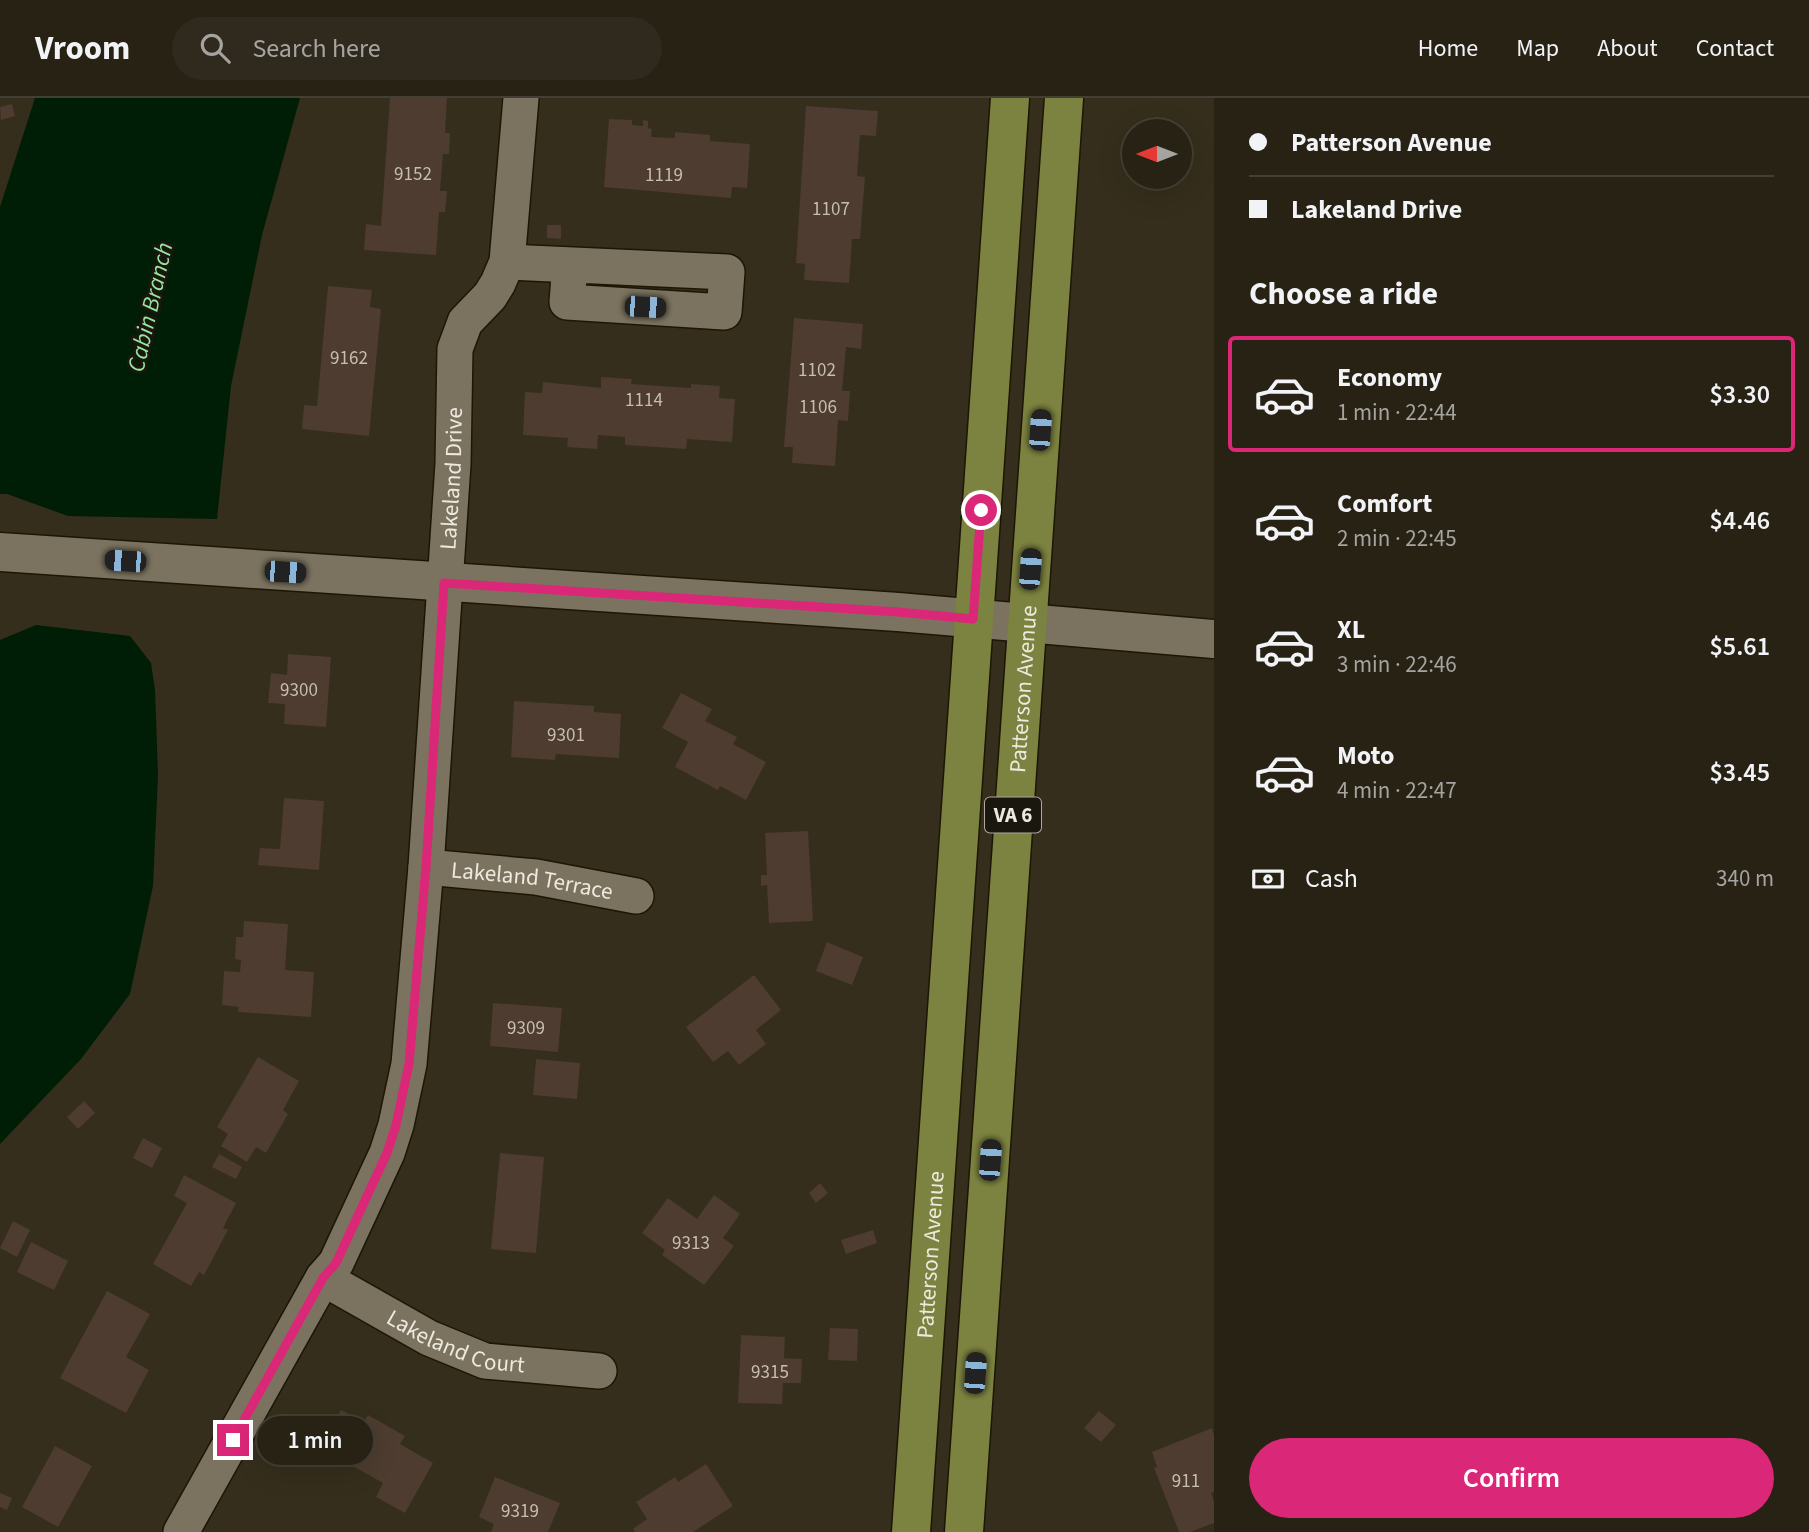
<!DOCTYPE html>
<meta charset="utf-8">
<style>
:root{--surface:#282215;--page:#302a1e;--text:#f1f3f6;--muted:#a5a4a0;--line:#443f34;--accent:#db2777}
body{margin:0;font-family:"Source Sans 3",sans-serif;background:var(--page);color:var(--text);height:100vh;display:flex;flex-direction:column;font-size:26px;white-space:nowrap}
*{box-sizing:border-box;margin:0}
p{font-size:23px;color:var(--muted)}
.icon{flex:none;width:38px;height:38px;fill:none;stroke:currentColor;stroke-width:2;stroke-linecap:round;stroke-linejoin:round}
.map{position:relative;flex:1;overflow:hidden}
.panel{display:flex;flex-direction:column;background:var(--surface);width:595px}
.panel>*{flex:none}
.hud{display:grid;align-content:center;height:154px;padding:0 35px;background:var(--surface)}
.needle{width:46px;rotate:270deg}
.controls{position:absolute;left:1122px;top:21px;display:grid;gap:14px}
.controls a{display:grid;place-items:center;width:70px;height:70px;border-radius:50%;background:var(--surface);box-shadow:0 7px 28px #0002,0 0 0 2px var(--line);font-size:35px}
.end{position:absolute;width:32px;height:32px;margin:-16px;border:9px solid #db2777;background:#fff;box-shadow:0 0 0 4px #fff}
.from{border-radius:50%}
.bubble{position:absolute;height:49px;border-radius:24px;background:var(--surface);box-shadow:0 7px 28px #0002,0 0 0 2px var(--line);font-size:23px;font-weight:600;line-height:49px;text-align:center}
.car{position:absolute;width:21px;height:42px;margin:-21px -10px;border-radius:9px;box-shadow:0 0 5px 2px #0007;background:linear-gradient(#222 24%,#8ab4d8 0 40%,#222 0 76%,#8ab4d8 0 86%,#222 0)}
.hud b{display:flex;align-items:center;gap:24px;height:66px;font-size:26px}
.hud b+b{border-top:2px solid var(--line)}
.hud i{width:18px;height:18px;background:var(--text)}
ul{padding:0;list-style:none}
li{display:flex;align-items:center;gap:21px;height:116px;margin:0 14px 10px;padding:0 21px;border:4px solid transparent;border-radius:7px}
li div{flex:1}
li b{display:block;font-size:26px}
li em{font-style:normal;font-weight:600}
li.current{border-color:var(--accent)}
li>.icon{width:63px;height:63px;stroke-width:1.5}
h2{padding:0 35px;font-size:32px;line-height:84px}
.pay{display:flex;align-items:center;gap:18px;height:77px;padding:0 35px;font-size:26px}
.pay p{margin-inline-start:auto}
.action{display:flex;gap:14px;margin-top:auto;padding:14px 35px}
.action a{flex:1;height:80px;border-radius:42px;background:var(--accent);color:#fff;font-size:28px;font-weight:600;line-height:80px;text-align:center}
header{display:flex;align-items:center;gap:42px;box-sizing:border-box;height:98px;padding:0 35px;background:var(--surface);border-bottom:2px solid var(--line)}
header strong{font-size:33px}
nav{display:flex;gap:38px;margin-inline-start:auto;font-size:24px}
.search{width:490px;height:63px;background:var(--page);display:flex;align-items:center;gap:18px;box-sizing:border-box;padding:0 24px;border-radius:38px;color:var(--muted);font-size:26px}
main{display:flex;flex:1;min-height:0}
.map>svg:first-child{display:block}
.water{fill:#001d05}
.building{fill:#4d3c2f}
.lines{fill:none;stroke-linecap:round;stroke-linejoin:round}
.minor-casing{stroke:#1d1605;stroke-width:38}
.tertiary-casing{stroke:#1d1605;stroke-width:41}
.primary-casing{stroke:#1d1605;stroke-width:41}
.minor{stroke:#7b735f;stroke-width:35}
.tertiary{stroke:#7b735f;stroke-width:38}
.primary{stroke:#7c823f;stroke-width:38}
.route{stroke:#db2777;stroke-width:9}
.labels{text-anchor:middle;stroke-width:6;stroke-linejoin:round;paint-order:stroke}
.number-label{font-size:19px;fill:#c6beb2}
.shield{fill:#1a170f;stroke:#aeaaa0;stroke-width:2}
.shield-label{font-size:21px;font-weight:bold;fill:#eee9de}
.street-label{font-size:23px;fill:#eee9de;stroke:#1a170f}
.water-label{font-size:24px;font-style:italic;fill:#96e79e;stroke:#1a170f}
</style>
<header>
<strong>Vroom</strong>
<div class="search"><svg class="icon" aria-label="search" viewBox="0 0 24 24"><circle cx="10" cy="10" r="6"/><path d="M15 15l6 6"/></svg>Search here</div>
<nav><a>Home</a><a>Map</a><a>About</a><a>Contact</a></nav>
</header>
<main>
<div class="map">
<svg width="1214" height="1434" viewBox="0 0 1214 1434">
<rect width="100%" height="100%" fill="#352e1c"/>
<path class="water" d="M35 0H300L262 137 231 288 217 421 68 418 7 396H0V109Z
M36 527 130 538 151 565 155 592 158 677 153 788 130 896 81 961 0 1046V542Z"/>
<path class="building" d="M390 0H447L445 35H450L449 56H443L440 93H447L445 114H439L436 157 364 152 366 126 381 128Z
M12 6 15 18 1 22 0 9Z
M806 8 878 13 876 38 860 37 857 78 865 79 860 141H852L849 185 804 182 805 166 796 165Z
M609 21 632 22V27L643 28V22L648 23V30L652 31 651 39 675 40V34L710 37V43L750 46 747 90 732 89 731 100 604 89Z
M547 127H561V141L547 140Z
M328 188 372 192 370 209 381 211 369 338 302 331 304 307 317 308Z
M794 220 863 226 861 251 846 249 842 293H850L848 323 838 322 835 368 792 365 793 349H784Z
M601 279 632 281 631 286 691 290V286L720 288 719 300 735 301 732 344 687 341 686 351 625 347V339L598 337 597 351 567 349 568 340 523 337 525 294 542 295 543 284 601 290Z
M288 556 331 559 326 629 284 626 285 606 268 605 271 575 287 577Z
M681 595 712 611 705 623 737 639 733 646 766 664 746 702 720 688 718 692 675 669 688 644 662 630Z
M514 603 594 608V614L621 616 619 660 556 656 555 662 511 659Z
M284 700 324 703 319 772 258 767 260 750 280 751Z
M808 733 813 823 769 825 767 787 761 788V777H767L765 735Z
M244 823 288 826 285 872 314 874 311 919 238 914 239 909 222 907 224 873 240 874 241 862 235 861 236 839H243Z
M827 844 863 859 852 887 816 873Z
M754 877 781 912 756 932 766 946 739 967 728 953 713 964 686 929Z
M493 905 562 910 558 954 490 948Z
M258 959 299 983 283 1012 288 1016 266 1055 256 1049 247 1064 221 1048 228 1036 217 1029Z
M536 961 580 965 577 1001 533 997Z
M84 1003 95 1015 78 1031 67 1019Z
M143 1040 162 1050 152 1070 133 1060Z
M500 1055 544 1059 536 1155 491 1151Z
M219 1056 242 1069 236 1081 212 1069Z
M184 1077 236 1105 223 1130 228 1132 204 1177 199 1174 191 1188 153 1166 187 1105 174 1098Z
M820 1085 828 1095 816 1105 809 1095Z
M714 1097 740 1116 723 1140 734 1148 704 1187 662 1157 665 1152 642 1135 668 1100 697 1121Z
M13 1123 30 1132 17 1159 0 1150Z
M873 1132 877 1145 846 1156 841 1142Z
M31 1144 68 1163 54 1192 17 1174Z
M107 1193 150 1216 126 1259 149 1272 126 1315 60 1280Z
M830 1230 858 1231 857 1263 828 1262Z
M741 1237 785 1239 784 1260 802 1261 801 1285H783L782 1306 738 1305Z
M341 1312 364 1324 368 1317 405 1338 400 1346 433 1365 405 1415 376 1399 383 1385 319 1349Z
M1099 1313 1116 1327 1101 1344 1084 1330Z
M1212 1330 1214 1337V1394L1211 1395 1214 1404V1425L1190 1434H1179L1154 1370 1157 1369 1152 1354Z
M55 1348 92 1368 58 1429 22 1409Z
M706 1366 733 1408 693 1434H635L633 1431 647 1421 636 1404 675 1379 678 1384Z
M495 1379 560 1405 548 1434H491L494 1426 479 1419Z
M0 1395 12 1400 7 1412 0 1409Z"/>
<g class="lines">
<defs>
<g id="minor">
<path d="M507 164 727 174 724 214 567 204 570 167"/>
<path id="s1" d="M426 769 536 779 636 798"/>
<path id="s2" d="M323 1180 429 1240 485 1263 599 1273"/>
<path id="s3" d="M181 1434 323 1180 336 1165 387 1055 396 1027 409 966 426 769 453 366 455 251 465 224 490 198 498 185 507 164 521 0"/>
</g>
<path id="tertiary" d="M0 454 898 514 1214 541"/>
<g id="primary">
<path id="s4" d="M911 1434 1010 0"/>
<path id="s5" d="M964 1434 1064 0"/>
</g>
</defs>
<use href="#minor" class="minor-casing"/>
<use href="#tertiary" class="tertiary-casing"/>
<use href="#primary" class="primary-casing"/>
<use href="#minor" class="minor"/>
<use href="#tertiary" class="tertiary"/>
<use href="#primary" class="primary"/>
</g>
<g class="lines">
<path class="route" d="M233 1342 323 1180 336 1165 387 1055 396 1027 409 966 426 769 444 485 898 514 973 521 981 412"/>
</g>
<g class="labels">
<g class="number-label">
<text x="413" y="82">9152</text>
<text x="664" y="83">1119</text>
<text x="831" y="117">1107</text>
<text x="349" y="266">9162</text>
<text x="817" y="278">1102</text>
<text x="644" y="308">1114</text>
<text x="818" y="315">1106</text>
<text x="299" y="598">9300</text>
<text x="566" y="643">9301</text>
<text x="526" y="936">9309</text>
<text x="691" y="1151">9313</text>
<text x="770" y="1280">9315</text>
<text x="1186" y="1389">911</text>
<text x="520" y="1419">9319</text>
</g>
<rect class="shield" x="985" y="699.5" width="56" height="35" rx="5"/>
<g class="shield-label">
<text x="1013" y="724">VA 6</text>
</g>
<g class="street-label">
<text dy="8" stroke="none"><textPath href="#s3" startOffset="1111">Lakeland Drive</textPath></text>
<text dy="8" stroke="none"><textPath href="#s5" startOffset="845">Patterson Avenue</textPath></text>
<text dy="8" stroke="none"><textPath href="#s1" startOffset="107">Lakeland Terrace</textPath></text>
<text dy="8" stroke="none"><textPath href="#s4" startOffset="278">Patterson Avenue</textPath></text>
<text dy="8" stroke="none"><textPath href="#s2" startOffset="149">Lakeland Court</textPath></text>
</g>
<g class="water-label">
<text transform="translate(150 209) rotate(-77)" y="8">Cabin Branch</text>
</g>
</g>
</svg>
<div class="controls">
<a><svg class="needle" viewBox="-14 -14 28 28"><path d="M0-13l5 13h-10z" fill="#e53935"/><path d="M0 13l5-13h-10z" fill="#a5a4a0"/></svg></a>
</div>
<i class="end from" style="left:981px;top:412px"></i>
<i class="end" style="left:233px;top:1342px"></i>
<div class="bubble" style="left:257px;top:1318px;width:116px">1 min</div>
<i class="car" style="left:645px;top:209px;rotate:93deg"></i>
<i class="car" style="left:1040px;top:332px;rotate:4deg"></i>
<i class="car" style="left:125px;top:463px;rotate:274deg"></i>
<i class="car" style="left:1030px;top:471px;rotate:4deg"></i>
<i class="car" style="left:285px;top:474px;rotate:94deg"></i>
<i class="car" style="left:990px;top:1062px;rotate:4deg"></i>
<i class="car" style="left:975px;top:1275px;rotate:4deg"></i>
</div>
<section class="panel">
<div class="hud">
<b><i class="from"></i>Patterson Avenue</b>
<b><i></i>Lakeland Drive</b>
</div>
<h2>Choose a ride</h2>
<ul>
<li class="current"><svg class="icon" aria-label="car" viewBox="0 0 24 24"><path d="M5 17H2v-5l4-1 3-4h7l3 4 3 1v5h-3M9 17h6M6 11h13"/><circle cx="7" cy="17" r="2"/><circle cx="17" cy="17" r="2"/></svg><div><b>Economy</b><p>1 min · 22:44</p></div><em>$3.30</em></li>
<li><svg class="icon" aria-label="car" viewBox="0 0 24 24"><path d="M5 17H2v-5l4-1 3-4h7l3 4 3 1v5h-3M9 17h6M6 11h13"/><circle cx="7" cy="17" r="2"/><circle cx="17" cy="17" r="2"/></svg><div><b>Comfort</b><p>2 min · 22:45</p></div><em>$4.46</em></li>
<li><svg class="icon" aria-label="car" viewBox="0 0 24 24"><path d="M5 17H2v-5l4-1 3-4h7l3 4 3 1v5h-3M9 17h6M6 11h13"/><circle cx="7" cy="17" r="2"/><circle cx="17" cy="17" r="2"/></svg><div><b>XL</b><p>3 min · 22:46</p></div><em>$5.61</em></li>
<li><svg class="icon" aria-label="car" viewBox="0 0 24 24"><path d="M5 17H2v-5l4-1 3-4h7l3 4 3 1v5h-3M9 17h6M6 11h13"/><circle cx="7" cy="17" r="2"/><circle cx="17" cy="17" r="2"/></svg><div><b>Moto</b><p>4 min · 22:47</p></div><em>$3.45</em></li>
</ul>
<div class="pay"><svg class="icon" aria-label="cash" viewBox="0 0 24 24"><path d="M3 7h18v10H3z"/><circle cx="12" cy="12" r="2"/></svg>Cash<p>340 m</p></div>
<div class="action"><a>Confirm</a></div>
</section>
</main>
